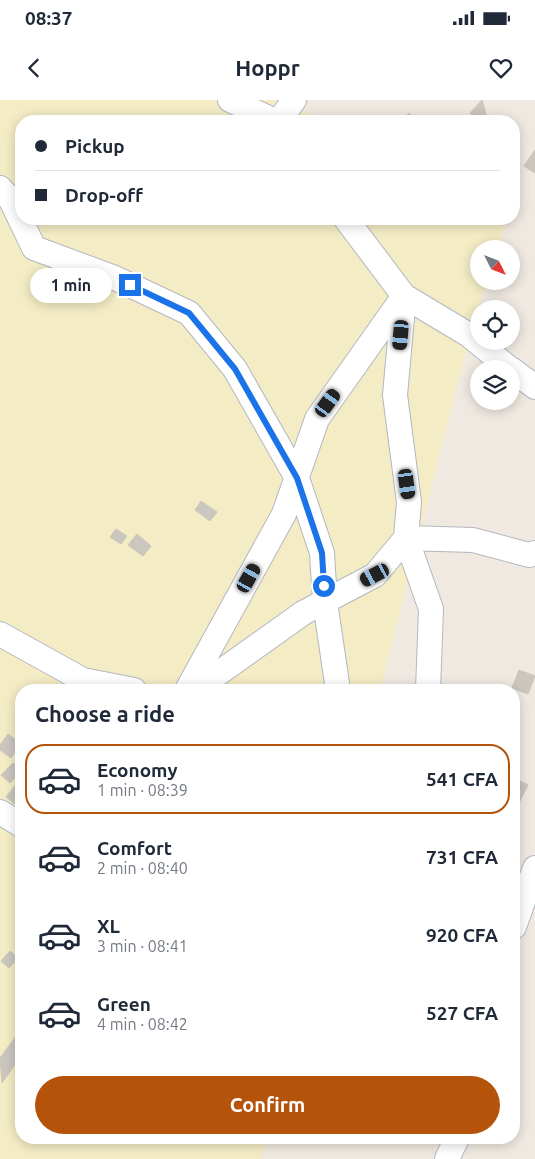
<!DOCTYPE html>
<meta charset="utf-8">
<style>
:root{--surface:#fff;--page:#f6f6f7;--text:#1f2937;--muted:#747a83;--line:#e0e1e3;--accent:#b45309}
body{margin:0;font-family:Ubuntu,sans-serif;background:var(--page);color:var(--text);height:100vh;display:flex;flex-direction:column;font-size:19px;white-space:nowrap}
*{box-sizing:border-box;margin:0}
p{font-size:16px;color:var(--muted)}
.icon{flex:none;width:28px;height:28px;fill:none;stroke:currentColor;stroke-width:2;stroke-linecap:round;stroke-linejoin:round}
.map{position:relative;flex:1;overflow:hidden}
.details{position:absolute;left:15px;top:584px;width:505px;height:460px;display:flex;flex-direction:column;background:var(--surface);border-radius:20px;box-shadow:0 2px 12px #0003}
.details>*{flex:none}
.banner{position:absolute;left:15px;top:15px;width:505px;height:110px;border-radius:20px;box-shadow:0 2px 12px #0003;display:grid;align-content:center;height:110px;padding:0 20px;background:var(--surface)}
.needle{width:32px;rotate:132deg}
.fabs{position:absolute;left:470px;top:140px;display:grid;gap:10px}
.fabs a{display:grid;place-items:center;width:50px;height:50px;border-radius:50%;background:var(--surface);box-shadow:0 2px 12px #0003;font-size:25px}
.end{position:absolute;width:22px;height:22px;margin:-11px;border:6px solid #1a73e8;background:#fff;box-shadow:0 0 0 2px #fff}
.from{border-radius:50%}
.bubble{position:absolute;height:35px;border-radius:18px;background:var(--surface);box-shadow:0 2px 12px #0003;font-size:16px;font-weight:700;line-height:35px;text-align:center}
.car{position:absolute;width:15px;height:30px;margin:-15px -8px;border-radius:6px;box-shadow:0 0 4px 1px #0007;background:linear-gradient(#222 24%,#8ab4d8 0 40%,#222 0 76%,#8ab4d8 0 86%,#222 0)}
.banner b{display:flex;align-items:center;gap:18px;height:48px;font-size:19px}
.banner b+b{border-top:1px solid var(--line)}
.banner i{width:12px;height:12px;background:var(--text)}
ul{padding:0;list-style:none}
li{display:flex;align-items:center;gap:15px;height:70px;margin:0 10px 8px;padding:0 10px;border:2px solid transparent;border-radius:20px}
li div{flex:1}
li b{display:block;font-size:19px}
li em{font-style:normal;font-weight:700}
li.active{border-color:var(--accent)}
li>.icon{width:45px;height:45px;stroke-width:1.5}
h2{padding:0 20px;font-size:22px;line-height:60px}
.primary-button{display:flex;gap:10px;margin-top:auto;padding:10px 20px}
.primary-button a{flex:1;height:58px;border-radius:30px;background:var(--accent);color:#fff;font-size:20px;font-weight:700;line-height:58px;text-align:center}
.status{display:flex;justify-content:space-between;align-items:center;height:35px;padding:0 25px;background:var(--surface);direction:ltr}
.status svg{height:14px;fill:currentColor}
header{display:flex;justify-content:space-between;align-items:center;height:65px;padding:0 20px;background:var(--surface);font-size:22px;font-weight:700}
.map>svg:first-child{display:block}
.sand{fill:#f3ecc5}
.building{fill:#cbc7bf;stroke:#cbc5ba}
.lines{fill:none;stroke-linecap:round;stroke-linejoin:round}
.minor-casing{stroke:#b4b7c1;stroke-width:26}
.minor{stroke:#fff;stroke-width:24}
.route{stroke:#1a73e8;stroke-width:6}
</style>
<div class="status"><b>08:37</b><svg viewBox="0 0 49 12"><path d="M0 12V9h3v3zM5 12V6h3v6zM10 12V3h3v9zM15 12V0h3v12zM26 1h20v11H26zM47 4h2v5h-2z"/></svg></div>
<header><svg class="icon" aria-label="back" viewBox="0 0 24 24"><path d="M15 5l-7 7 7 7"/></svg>Hoppr<svg class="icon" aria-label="heart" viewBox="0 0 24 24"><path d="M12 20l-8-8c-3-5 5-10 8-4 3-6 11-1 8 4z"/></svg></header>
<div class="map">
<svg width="535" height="1059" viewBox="0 0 535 1059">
<rect width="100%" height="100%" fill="#efe9e1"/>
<path class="sand" d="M0 0H273L332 21H21V119H508L498 149H479V181H487L469 240 380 590H21V1038H267L262 1059H0Z"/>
<path class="building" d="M482 0 486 14 478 21 470 13Z
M409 13 416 21H401Z
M535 50V73L524 66Z
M201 401 217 412 210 421 195 410Z
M116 429 127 436 121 444 110 437Z
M137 434 151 446 143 456 128 445Z
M519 570 535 576 528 594 512 588Z
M8 634 21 644 11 658 0 650V645Z
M13 663 21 671 10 683 1 675Z
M514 678 528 685 514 713Z
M18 682 21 685V709L6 697Z
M10 851 18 858 9 868 1 861Z
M16 936 21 939V956L2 983 0 958Z"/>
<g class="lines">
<defs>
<path id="minor" d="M230 0 275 21
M279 21 294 0
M0 88 11 100 34 148 115 178 189 213 235 269 297 378 322 453 325 502 338 590
M346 119 404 196 469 235 510 269
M511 269 535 287
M0 534 83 580 134 590
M187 590 284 414 317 319 404 196 395 295 409 402 406 438 431 509 428 590
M195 590 303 513 375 475 406 438 473 440 529 455 535 453
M0 712 21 725
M514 827 535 768
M447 1059 457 1038"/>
</defs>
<use href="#minor" class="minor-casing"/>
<use href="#minor" class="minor"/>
</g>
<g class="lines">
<path class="route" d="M130 185 189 213 235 269 297 378 322 453 324 486"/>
</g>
</svg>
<div class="fabs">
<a><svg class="needle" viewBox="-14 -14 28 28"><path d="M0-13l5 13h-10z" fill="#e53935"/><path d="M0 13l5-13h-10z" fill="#747a83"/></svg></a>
<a><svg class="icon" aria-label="locate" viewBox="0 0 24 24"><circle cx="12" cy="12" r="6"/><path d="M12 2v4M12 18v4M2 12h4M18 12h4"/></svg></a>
<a><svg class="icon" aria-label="layers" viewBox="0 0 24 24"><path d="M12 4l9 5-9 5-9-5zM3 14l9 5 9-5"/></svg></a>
</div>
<i class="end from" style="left:324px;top:486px"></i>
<i class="end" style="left:130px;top:185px"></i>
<div class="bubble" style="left:30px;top:168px;width:82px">1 min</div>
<i class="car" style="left:401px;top:235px;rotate:185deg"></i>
<i class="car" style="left:328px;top:303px;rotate:36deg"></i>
<i class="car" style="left:407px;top:384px;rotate:172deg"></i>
<i class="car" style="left:375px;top:475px;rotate:242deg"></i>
<i class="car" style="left:249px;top:478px;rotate:29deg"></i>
<div class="banner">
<b><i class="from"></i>Pickup</b>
<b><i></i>Drop-off</b>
</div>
<section class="details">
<h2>Choose a ride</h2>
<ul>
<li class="active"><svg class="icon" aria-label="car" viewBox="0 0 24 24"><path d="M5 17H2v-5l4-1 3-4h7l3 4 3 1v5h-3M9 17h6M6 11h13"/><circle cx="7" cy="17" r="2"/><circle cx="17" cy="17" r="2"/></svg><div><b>Economy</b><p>1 min · 08:39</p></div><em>541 CFA</em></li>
<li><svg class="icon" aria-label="car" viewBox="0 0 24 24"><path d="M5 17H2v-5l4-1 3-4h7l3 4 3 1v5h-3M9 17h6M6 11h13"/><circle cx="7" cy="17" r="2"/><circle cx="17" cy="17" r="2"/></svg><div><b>Comfort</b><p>2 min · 08:40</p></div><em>731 CFA</em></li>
<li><svg class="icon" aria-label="car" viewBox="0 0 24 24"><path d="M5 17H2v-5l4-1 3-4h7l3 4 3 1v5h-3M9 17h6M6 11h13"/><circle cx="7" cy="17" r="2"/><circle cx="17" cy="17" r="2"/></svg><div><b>XL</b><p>3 min · 08:41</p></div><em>920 CFA</em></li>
<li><svg class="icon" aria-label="car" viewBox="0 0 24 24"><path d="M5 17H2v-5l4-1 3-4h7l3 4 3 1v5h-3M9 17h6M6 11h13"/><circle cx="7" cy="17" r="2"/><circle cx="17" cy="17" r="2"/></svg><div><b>Green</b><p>4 min · 08:42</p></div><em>527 CFA</em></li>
</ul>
<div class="primary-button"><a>Confirm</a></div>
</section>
</div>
